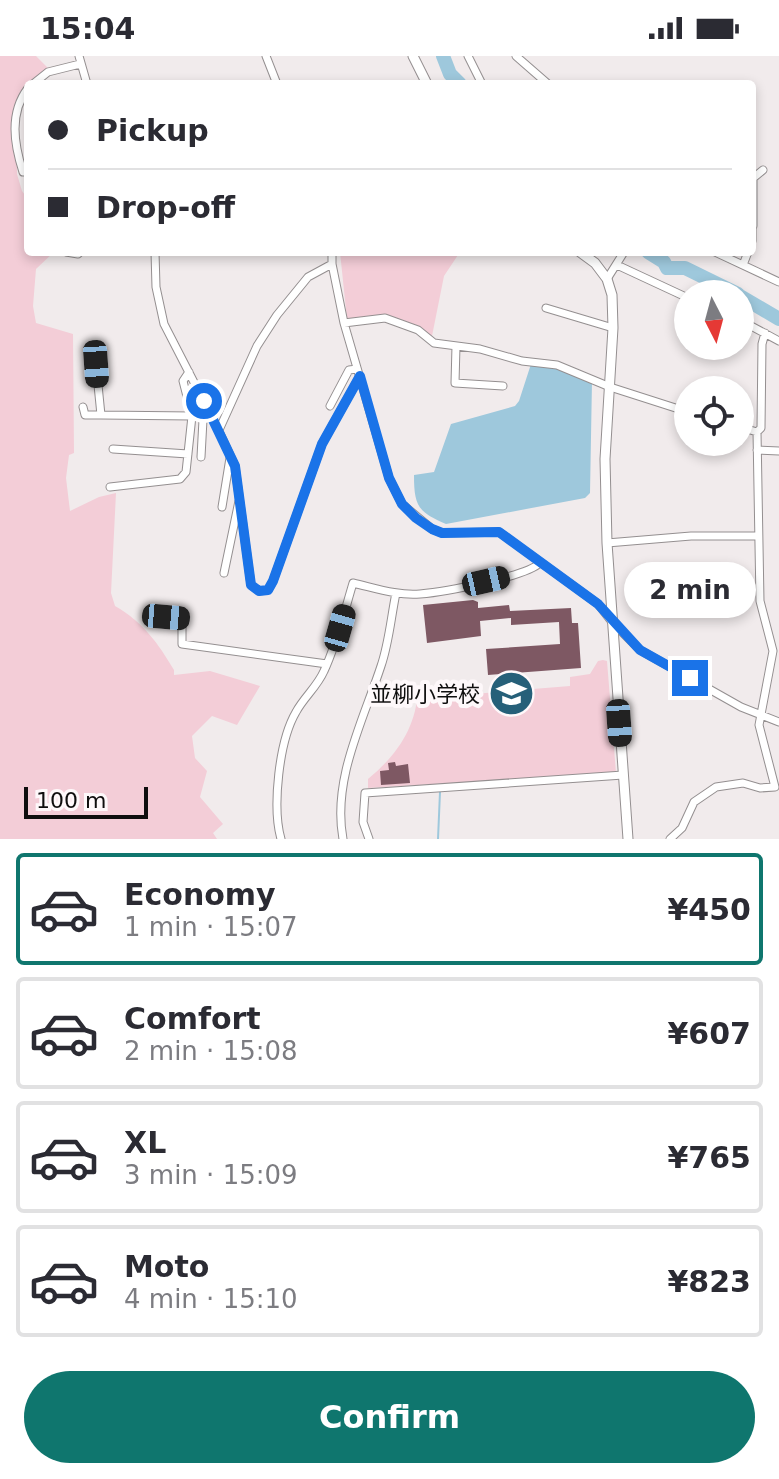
<!DOCTYPE html>
<meta charset="utf-8">
<style>
:root{--surface:#fff;--page:#f2f2f3;--text:#2b2b33;--muted:#7c7c81;--line:#e1e1e2;--accent:#0f766e}
body{margin:0;font-family:"DejaVu Sans","Noto Sans JP",sans-serif;background:var(--page);color:var(--text);height:100vh;display:flex;flex-direction:column;font-size:30px;white-space:nowrap}
*{box-sizing:border-box;margin:0}
p{font-size:26px;color:var(--muted)}
.icon{flex:none;width:44px;height:44px;fill:none;stroke:currentColor;stroke-width:2;stroke-linecap:round;stroke-linejoin:round}
.map{position:relative;height:783px;overflow:hidden}
.details{display:flex;flex-direction:column;background:var(--surface);flex:1}
.details>*{flex:none}
.hud{position:absolute;left:24px;top:24px;width:732px;height:176px;border-radius:8px;box-shadow:0 4px 12px #0003;display:grid;align-content:center;height:176px;padding:0 24px;background:var(--surface)}
.needle{width:52px;rotate:174deg}
.fabs{position:absolute;left:674px;top:224px;display:grid;gap:16px}
.fabs a{display:grid;place-items:center;width:80px;height:80px;border-radius:50%;background:var(--surface);box-shadow:0 4px 12px #0003;font-size:40px}
.scale{position:absolute;left:24px;bottom:20px;width:124px;box-sizing:border-box;padding-left:8px;border:4px solid #0f0e0e;border-top:0;font-size:22px;line-height:28px;white-space:nowrap;color:#0f0e0e;-webkit-text-stroke:6px #fef8fa;paint-order:stroke}
.end{position:absolute;width:36px;height:36px;margin:-18px;border:10px solid #1a73e8;background:#fff;box-shadow:0 0 0 4px #fff}
.from{border-radius:50%}
.bubble{position:absolute;height:56px;border-radius:28px;background:var(--surface);box-shadow:0 4px 12px #0003;font-size:26px;font-weight:800;line-height:56px;text-align:center}
.car{position:absolute;width:24px;height:48px;margin:-24px -12px;border-radius:10px;box-shadow:0 0 6px 2px #0007;background:linear-gradient(#222 24%,#8ab4d8 0 40%,#222 0 76%,#8ab4d8 0 86%,#222 0)}
.hud b{display:flex;align-items:center;gap:28px;height:76px;font-size:30px}
.hud b+b{border-top:2px solid var(--line)}
.hud i{width:20px;height:20px;background:var(--text)}
ul{padding:14px 0 0;list-style:none}
li{display:flex;align-items:center;gap:24px;height:112px;margin:0 16px 12px;padding:0 8px;border:4px solid var(--line);border-radius:8px}
li div{flex:1}
li b{display:block;font-size:30px}
li em{font-style:normal;font-weight:800}
li.selected{border-color:var(--accent)}
li>.icon{width:72px;height:72px;stroke-width:1.5}
.button{display:flex;gap:16px;margin-top:auto;padding:16px 24px}
.button a{flex:1;height:92px;border-radius:48px;background:var(--accent);color:#fff;font-size:32px;font-weight:800;line-height:92px;text-align:center}
.status{display:flex;justify-content:space-between;align-items:center;height:56px;padding:0 40px;background:var(--surface);direction:ltr}
.status svg{height:22px;fill:currentColor}
.map>svg:first-child{display:block}
.green{fill:#f3cdd7}
.water{fill:#9ec8dc}
.lines{fill:none;stroke-linecap:round;stroke-linejoin:round}
.stream{stroke:#9ec8dc;stroke-width:2}
.river{stroke:#9ec8dc;stroke-width:14}
.building{fill:#7e5863}
.minor-casing{stroke:#948f90;stroke-width:9}
.tertiary-casing{stroke:#948f90;stroke-width:11}
.minor{stroke:#fff;stroke-width:7}
.tertiary{stroke:#fff;stroke-width:9}
.route{stroke:#1a73e8;stroke-width:10}
.labels{text-anchor:middle;stroke-width:8;stroke-linejoin:round;paint-order:stroke}
.poi-label{font-size:22px;fill:#0f0e0e;stroke:#fef8fa;text-anchor:end}
</style>
<div class="status"><b>15:04</b><svg viewBox="0 0 49 12"><path d="M0 12V9h3v3zM5 12V6h3v6zM10 12V3h3v9zM15 12V0h3v12zM26 1h20v11H26zM47 4h2v5h-2z"/></svg></div>
<div class="map">
<svg width="779" height="783" viewBox="0 0 779 783">
<rect width="100%" height="100%" fill="#f1ebec"/>
<path class="green" d="M0 0H36L49 13 28 28 16 48 17 118 22 135 28 143V196H54L36 213 33 250 36 267 73 278 74 397 69 399 66 422 70 455 99 441 116 437 111 537 115 550C143 566 158 587 174 614V619L210 615 260 630 237 669 212 660 192 680 195 702 207 715 200 741 223 768 213 777 217 783H0Z
M340 196H460L444 220 432 280C400 260 383 259 347 263Z
M603 604 607 605 616 717 368 732V723C397 699 416 672 418 634L460 631 461 639 570 630V621L590 618 598 605Z"/>
<path class="water" d="M531 308 556 311 592 325 590 437 585 442 446 468C418 456 414 450 414 419L434 416 451 368 515 350 519 345Z"/>
<g class="lines">
<path class="stream" d="M438 783 440 736"/>
<path class="river" d="M443 0 450 18 460 28
M648 196 664 206 667 212H685L738 238
M740 240 779 263"/>
</g>
<path class="building" d="M473 544 478 546V552L509 549 510 555 571 552 572 567H578L581 612 488 619 486 593 560 588 559 566 511 569V562L480 565 481 580 427 587 423 549Z
M395 706 396 710 408 708 410 727 381 729 380 715 389 714 388 707Z"/>
<g class="lines">
<defs>
<path id="minor" d="M79 0 87 28
M266 0 277 28
M468 0 482 28
M516 0 548 28
M33 28 48 16 80 8
M28 32C9 57 14 88 23 116L28 115
M753 122V170
M752 123 763 114
M752 169V185
M66 196 78 198 80 196
M155 196 156 231 164 268 216 369 235 410 251 529 259 535 268 534 273 525 322 388 360 320
M332 196V208L344 267 389 422 402 448 432 473 442 477 499 476 598 548 612 566 640 594 741 651 779 666
M715 196 779 226
M617 209 688 242
M743 209 748 196
M607 223 624 196
M546 252 613 272
M740 264 779 285
M344 267 385 262 418 274 434 287 480 293 522 305 557 309 610 331 688 356
M94 289 101 359 192 360
M456 290 455 327 503 330
M330 350 349 314 357 313
M83 351 85 359H101
M740 371 757 376
M219 374 257 290 277 259 308 221 332 208
M113 393 188 398
M757 394 779 395
M201 401 204 345
M110 431 180 423 186 416 192 360 183 325 189 316
M222 451 230 402
M607 487 691 480H758
M224 517 239 445
M150 559 182 562V588L327 608
M281 783C272 751 279 685 296 656 304 641 317 631 324 615 337 587 344 557 353 527 375 532 398 540 420 538 444 536 525 521 540 507
M343 783C332 724 363 665 381 610 389 587 391 561 396 537
M369 783 363 766 365 737 623 719
M670 783 682 772 694 746 716 731 743 727 760 732 775 731 759 669 773 595 760 545 757 376 761 372 762 288 765 277"/>
<path id="tertiary" d="M413 0 427 28
M580 196 595 207 607 223 612 239 613 272 605 403 607 487 628 783"/>
</defs>
<use href="#minor" class="minor-casing"/>
<use href="#tertiary" class="tertiary-casing"/>
<use href="#minor" class="minor"/>
<use href="#tertiary" class="tertiary"/>
</g>
<g class="lines">
<path class="route" d="M204 345 235 410 251 529 259 535 268 534 273 525 322 388 360 320 389 422 402 448 416 462 432 473 442 477 499 476 598 548 640 594 690 622"/>
</g>
<defs>
<symbol id="school-disc" viewBox="-11 -11 22 22"><circle r="9.5" fill="#266079" stroke="#fef8fa"/><path d="M0-5L7-2L0 1L-7-2ZM-4 1L0 2.5L4 1V4Q0 6-4 4Z" fill="#fff"/></symbol>
</defs>
<g fill-rule="evenodd">
<use href="#school-disc" x="486" y="612" width="51" height="51"/>
</g>
<g class="labels">
<g class="poi-label">
<text x="480" y="646">並柳小学校</text>
</g>
</g>
</svg>
<div class="fabs">
<a><svg class="needle" viewBox="-14 -14 28 28"><path d="M0-13l5 13h-10z" fill="#e53935"/><path d="M0 13l5-13h-10z" fill="#7c7c81"/></svg></a>
<a><svg class="icon" aria-label="locate" viewBox="0 0 24 24"><circle cx="12" cy="12" r="6"/><path d="M12 2v4M12 18v4M2 12h4M18 12h4"/></svg></a>
</div>
<div class="scale">100 m</div>
<i class="end from" style="left:204px;top:345px"></i>
<i class="end" style="left:690px;top:622px"></i>
<div class="bubble" style="left:624px;top:506px;width:132px">2 min</div>
<i class="car" style="left:96px;top:308px;rotate:176deg"></i>
<i class="car" style="left:486px;top:525px;rotate:77deg"></i>
<i class="car" style="left:166px;top:561px;rotate:95deg"></i>
<i class="car" style="left:340px;top:572px;rotate:16deg"></i>
<i class="car" style="left:619px;top:667px;rotate:176deg"></i>
<div class="hud">
<b><i class="from"></i>Pickup</b>
<b><i></i>Drop-off</b>
</div>
</div>
<section class="details">
<ul>
<li class="selected"><svg class="icon" aria-label="car" viewBox="0 0 24 24"><path d="M5 17H2v-5l4-1 3-4h7l3 4 3 1v5h-3M9 17h6M6 11h13"/><circle cx="7" cy="17" r="2"/><circle cx="17" cy="17" r="2"/></svg><div><b>Economy</b><p>1 min · 15:07</p></div><em>¥450</em></li>
<li><svg class="icon" aria-label="car" viewBox="0 0 24 24"><path d="M5 17H2v-5l4-1 3-4h7l3 4 3 1v5h-3M9 17h6M6 11h13"/><circle cx="7" cy="17" r="2"/><circle cx="17" cy="17" r="2"/></svg><div><b>Comfort</b><p>2 min · 15:08</p></div><em>¥607</em></li>
<li><svg class="icon" aria-label="car" viewBox="0 0 24 24"><path d="M5 17H2v-5l4-1 3-4h7l3 4 3 1v5h-3M9 17h6M6 11h13"/><circle cx="7" cy="17" r="2"/><circle cx="17" cy="17" r="2"/></svg><div><b>XL</b><p>3 min · 15:09</p></div><em>¥765</em></li>
<li><svg class="icon" aria-label="car" viewBox="0 0 24 24"><path d="M5 17H2v-5l4-1 3-4h7l3 4 3 1v5h-3M9 17h6M6 11h13"/><circle cx="7" cy="17" r="2"/><circle cx="17" cy="17" r="2"/></svg><div><b>Moto</b><p>4 min · 15:10</p></div><em>¥823</em></li>
</ul>
<div class="button"><a>Confirm</a></div>
</section>
